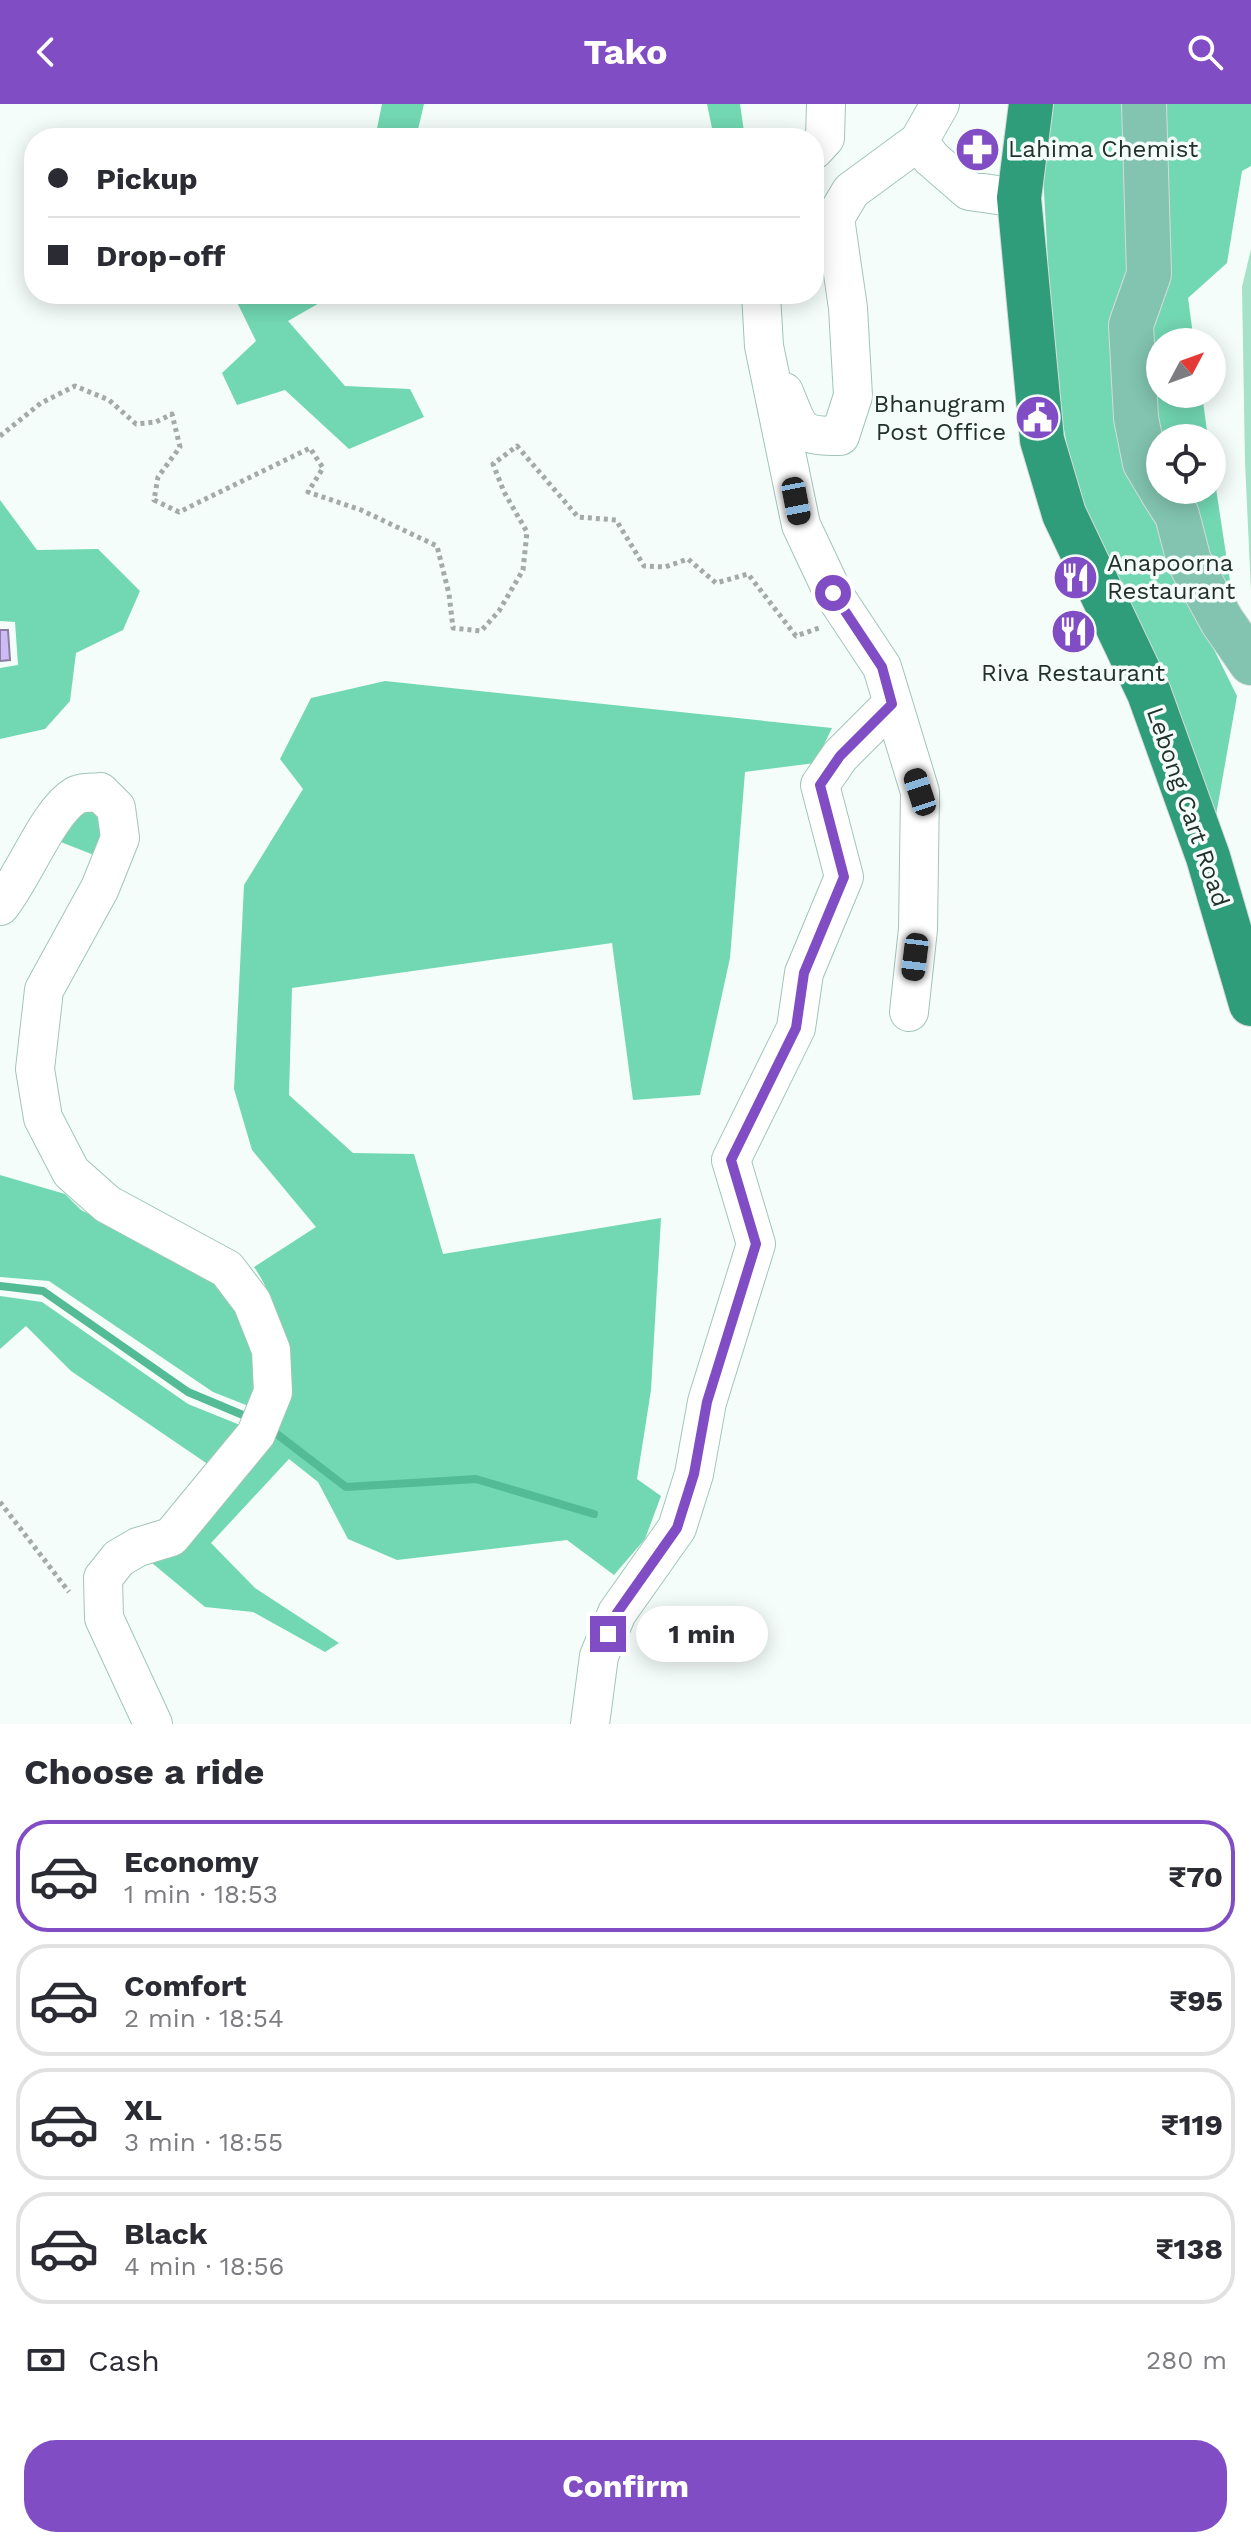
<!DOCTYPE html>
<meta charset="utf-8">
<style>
:root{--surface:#fff;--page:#f7f7f7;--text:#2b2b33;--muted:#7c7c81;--line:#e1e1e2;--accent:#804dc5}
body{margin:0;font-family:"Work Sans",sans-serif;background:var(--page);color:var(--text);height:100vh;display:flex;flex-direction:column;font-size:30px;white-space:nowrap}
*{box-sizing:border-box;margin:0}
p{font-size:26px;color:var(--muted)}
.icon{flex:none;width:44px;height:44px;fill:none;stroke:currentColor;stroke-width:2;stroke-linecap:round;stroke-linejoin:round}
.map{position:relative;height:1620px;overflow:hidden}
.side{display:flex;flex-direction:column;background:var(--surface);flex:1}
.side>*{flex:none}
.top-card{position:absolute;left:24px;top:24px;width:800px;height:176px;border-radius:32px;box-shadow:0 4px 20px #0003;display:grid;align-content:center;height:176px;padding:0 24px;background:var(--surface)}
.needle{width:52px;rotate:49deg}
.controls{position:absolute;left:1146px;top:224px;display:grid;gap:16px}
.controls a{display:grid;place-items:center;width:80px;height:80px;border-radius:50%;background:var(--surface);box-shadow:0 4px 20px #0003;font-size:40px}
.end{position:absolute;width:36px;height:36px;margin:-18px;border:10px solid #804dc5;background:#fff;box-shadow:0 0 0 4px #fff}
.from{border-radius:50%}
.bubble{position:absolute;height:56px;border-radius:28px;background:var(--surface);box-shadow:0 4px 20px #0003;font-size:26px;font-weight:700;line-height:56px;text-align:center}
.car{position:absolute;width:24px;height:48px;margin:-24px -12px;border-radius:10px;box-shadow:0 0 6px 2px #0007;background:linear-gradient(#222 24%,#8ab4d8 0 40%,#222 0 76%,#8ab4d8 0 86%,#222 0)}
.top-card b{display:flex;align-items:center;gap:28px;height:76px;font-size:30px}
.top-card b+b{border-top:2px solid var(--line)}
.top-card i{width:20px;height:20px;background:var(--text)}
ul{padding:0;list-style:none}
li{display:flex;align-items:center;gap:24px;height:112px;margin:0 16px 12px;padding:0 8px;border:4px solid var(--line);border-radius:32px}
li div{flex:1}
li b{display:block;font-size:30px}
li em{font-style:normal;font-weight:700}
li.selected{border-color:var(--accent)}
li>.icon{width:72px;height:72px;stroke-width:1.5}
h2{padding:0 24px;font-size:36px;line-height:96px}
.pay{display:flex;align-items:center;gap:20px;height:88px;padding:0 24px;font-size:30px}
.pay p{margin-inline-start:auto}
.button{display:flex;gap:16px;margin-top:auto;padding:16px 24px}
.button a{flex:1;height:92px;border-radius:32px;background:var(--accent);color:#fff;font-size:32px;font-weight:700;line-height:92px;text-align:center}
header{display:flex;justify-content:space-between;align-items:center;height:104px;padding:0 24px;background:var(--accent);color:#fff;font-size:36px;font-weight:700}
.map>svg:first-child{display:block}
.green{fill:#a6e1ca}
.forest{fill:#72d8b3}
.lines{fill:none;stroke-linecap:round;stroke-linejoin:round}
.stream{stroke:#54bb97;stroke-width:8}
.building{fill:#cebaf7;stroke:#8a809e;stroke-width:2}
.minor-casing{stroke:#a0c6b6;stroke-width:40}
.major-casing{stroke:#d7dad9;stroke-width:46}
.highway-casing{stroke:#d7dad9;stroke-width:46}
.path{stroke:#a1aba7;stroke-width:5;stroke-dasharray:4 4;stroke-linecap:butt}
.minor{stroke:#fff;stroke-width:38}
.major{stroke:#82c4af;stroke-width:44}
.highway{stroke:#2f9c7a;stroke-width:44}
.route{stroke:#804dc5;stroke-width:10}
.labels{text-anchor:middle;stroke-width:7;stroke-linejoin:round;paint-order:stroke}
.poi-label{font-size:24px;fill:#22312b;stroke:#f5fdfa;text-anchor:start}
.street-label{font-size:24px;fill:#22312b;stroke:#f5fdfa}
</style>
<header><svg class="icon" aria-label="back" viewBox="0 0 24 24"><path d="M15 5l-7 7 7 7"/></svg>Tako<svg class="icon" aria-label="search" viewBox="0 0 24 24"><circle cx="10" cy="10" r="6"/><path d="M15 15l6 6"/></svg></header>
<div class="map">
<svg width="1251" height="1620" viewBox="0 0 1251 1620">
<rect width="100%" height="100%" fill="#f5fdfa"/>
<path class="green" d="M1251 145V487L1245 358 1242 183Z"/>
<path class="forest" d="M382 0H424L416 34H375Z
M707 0H740L745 34H714Z
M1053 0H1138L1126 225 1187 491 1237 592 1215 717 1075 380 1055 282 1043 71Z
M1157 0H1251V62L1242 67 1227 159 1188 194 1194 238H1160V290H1202L1208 334H1160L1143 219Z
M233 190H335L288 217 345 282 410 285 424 313 349 345 285 286 237 301 222 269 256 237Z
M1212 358 1234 503 1177 386H1212Z
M0 396 37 446 98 445 140 487 123 526 76 549 70 597 45 625 0 635V564L18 561 15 518 0 517Z
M385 577 832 624 815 659 745 668 730 854 700 991 633 996 612 839 292 884 289 991 353 1049 414 1050 443 1150 661 1114 651 1286 637 1375 661 1392 645 1435 614 1471 567 1436 397 1456 348 1435 318 1378 289 1355 211 1439 255 1484 339 1539 325 1548 253 1508 205 1503 146 1454 289 1272C282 1234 277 1196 254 1163L316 1123 252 1046 234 985 244 781 303 685 280 655 311 594Z
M84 703 102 705 99 753 53 735Z
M0 1071 65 1090 81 1106 218 1175 237 1196 263 1267 251 1303 213 1288 49 1177 0 1173Z
M0 1192 42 1198 188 1300 245 1323 215 1365 71 1267 26 1222 0 1245Z"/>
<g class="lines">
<path class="stream" d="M0 1182 43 1187 188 1288 250 1314
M269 1324 346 1383 476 1375 594 1410"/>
</g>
<path class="building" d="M0 526H8L10 556 0 557Z"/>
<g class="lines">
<defs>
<path id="minor" d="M919 37 931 54 969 87 1019 94
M814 46 825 34 826 0
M761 190 764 242 801 421 833 489 882 563 920 688 918 825 909 908
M784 288C800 327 797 332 840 332L853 292 848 204 835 114 851 87 919 37 940 0
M0 802C23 774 48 708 75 692 81 688 92 689 100 688L116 704 120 734 100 784 44 886 35 965 43 1014 71 1068 107 1100 227 1165 252 1198 271 1246 273 1288 256 1330 171 1433 138 1443 119 1454 103 1474 104 1514 153 1620
M590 1620 599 1552 617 1509 677 1424 694 1370 707 1298 756 1140 731 1056 796 924 804 869 844 773 820 681 840 652 892 600"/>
<path id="major" d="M1144 0 1149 170 1131 221 1136 314 1145 359 1160 384
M1161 386 1177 411 1189 457 1222 517 1251 559"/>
<path id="highway" d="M1031 0 1019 94 1042 336 1064 410 1149 589 1208 753 1251 900"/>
</defs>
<use href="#minor" class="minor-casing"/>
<use href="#major" class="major-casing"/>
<use href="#highway" class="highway-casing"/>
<path class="path" d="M0 332 41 299 75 282 109 296 136 320 156 318 172 310 180 343 158 373 154 396 179 408 310 344 323 364 308 388 361 406 437 442 449 490 453 524 481 527 499 507 523 466 527 428 504 388 493 360 517 342 578 413 616 416 644 462 665 463 688 455 716 479 748 470 796 532 819 524
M0 1398 69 1488"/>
<use href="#minor" class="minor"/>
<use href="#major" class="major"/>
<use href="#highway" class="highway"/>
</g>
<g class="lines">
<path class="route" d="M608 1530 617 1509 677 1424 694 1370 707 1298 756 1140 731 1056 796 924 804 869 844 773 820 681 840 652 892 600 882 563 833 489"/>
</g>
<defs>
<symbol id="pharmacy-disc" viewBox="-11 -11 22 22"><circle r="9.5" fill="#804dc5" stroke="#f5fdfa"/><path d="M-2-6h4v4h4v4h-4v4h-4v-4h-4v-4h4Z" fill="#fff"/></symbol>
<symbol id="civic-disc" viewBox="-11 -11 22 22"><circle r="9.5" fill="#804dc5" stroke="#f5fdfa"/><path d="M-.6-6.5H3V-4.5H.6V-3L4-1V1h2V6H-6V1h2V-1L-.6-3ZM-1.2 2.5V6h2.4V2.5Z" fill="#fff"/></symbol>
<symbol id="restaurant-disc" viewBox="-11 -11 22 22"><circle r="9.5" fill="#804dc5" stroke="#f5fdfa"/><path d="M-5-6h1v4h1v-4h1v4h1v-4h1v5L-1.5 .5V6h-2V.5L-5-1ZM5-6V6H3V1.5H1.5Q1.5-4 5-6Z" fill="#fff"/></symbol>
</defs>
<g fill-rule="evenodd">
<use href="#pharmacy-disc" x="952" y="20" width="51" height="51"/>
<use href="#civic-disc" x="1012" y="288" width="51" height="51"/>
<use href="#restaurant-disc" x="1050" y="448" width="51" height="51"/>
<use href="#restaurant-disc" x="1048" y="502" width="51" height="51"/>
</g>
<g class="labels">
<g class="poi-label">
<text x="1008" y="53">Lahima Chemist</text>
<text x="1006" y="308" text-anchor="end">Bhanugram<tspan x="1006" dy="28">Post Office</tspan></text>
<text x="1107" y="467">Anapoorna<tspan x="1107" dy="28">Restaurant</tspan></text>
<text x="1073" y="577" text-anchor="middle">Riva Restaurant</text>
</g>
<g class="street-label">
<text transform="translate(1188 703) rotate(71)" y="8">Lebong Cart Road</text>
</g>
</g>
</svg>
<div class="controls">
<a><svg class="needle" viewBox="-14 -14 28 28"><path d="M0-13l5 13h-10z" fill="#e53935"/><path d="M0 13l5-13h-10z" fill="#7c7c81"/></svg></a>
<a><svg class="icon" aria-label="locate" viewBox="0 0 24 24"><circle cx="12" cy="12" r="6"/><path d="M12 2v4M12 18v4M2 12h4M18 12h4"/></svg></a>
</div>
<i class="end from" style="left:833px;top:489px"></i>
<i class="end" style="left:608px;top:1530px"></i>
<div class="bubble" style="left:636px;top:1502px;width:132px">1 min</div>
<i class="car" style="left:796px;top:397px;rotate:169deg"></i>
<i class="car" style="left:920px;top:688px;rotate:342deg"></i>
<i class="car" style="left:915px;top:853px;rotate:187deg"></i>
<div class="top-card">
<b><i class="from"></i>Pickup</b>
<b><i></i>Drop-off</b>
</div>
</div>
<section class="side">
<h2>Choose a ride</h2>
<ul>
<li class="selected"><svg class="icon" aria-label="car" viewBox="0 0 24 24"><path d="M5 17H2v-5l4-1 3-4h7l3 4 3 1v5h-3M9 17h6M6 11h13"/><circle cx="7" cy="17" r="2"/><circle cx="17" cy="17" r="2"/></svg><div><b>Economy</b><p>1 min · 18:53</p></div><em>₹70</em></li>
<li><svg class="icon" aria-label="car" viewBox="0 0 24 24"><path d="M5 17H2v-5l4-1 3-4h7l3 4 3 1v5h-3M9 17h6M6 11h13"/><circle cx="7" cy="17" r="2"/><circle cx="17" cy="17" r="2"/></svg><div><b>Comfort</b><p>2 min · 18:54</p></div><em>₹95</em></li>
<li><svg class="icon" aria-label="car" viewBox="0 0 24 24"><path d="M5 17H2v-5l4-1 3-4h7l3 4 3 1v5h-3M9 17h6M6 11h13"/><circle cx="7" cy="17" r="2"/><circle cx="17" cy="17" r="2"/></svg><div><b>XL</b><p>3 min · 18:55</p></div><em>₹119</em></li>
<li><svg class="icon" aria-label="car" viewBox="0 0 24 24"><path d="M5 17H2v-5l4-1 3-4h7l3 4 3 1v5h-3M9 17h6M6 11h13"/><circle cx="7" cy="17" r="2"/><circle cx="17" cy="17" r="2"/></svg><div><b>Black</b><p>4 min · 18:56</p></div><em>₹138</em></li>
</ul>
<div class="pay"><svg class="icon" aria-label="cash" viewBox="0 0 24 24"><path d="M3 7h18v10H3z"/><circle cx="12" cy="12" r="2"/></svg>Cash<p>280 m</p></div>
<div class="button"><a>Confirm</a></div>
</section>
